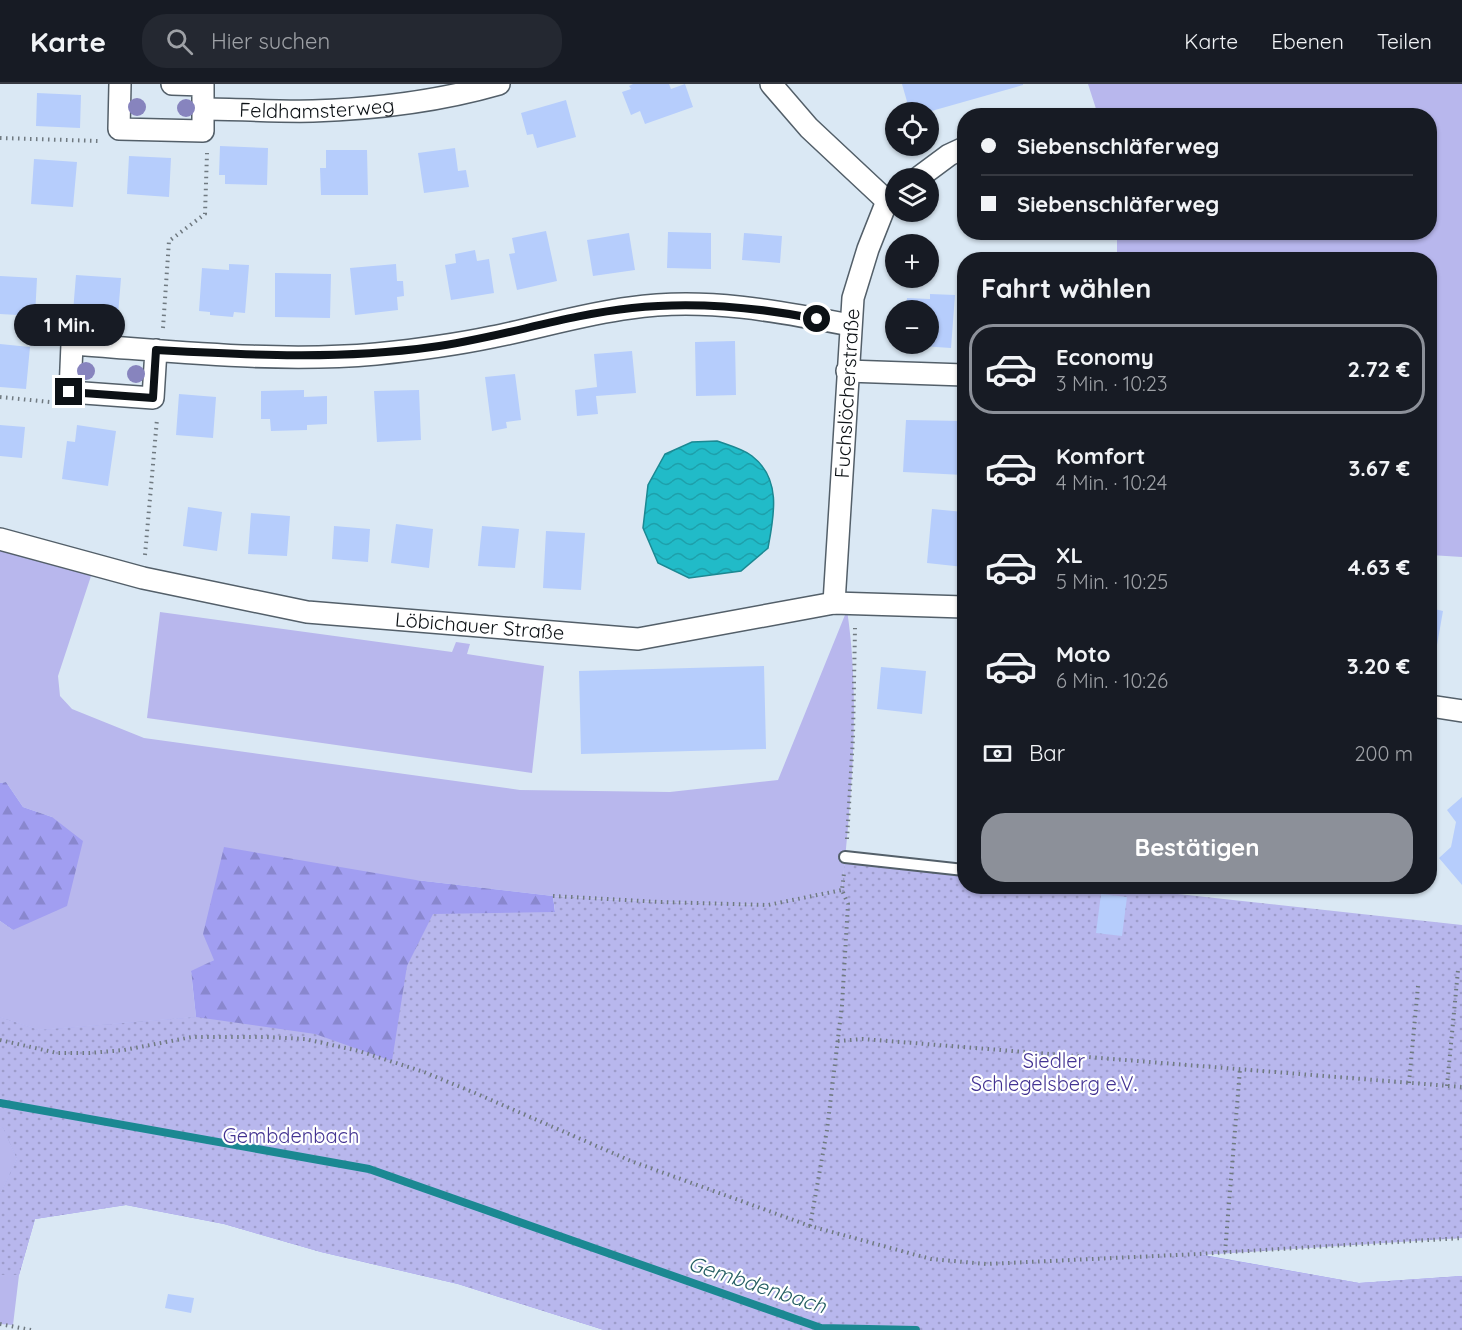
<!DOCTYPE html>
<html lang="de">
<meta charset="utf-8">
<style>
:root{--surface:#171b24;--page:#242831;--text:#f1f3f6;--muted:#9ea1a6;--line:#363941;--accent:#8c9099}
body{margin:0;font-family:Quicksand,sans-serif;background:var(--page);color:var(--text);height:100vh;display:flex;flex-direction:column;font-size:22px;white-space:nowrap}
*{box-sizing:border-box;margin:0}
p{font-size:20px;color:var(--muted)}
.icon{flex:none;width:33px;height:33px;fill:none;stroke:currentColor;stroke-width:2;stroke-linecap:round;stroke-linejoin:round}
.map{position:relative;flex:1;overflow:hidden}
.drawer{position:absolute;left:957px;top:168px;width:480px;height:642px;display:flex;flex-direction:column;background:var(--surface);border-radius:24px;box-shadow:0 2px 4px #0004}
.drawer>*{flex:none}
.top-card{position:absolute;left:957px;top:24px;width:480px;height:132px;border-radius:24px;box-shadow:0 2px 4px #0004;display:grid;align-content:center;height:132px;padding:0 24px;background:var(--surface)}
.controls{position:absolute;left:885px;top:18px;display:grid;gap:12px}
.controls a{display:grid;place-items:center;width:54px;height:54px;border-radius:50%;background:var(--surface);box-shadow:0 2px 4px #0004;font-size:30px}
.end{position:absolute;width:27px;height:27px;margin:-14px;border:8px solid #0c1115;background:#fff;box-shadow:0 0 0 3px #fff}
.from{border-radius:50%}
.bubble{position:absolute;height:42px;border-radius:21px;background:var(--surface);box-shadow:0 2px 4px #0004;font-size:20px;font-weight:700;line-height:42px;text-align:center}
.top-card b{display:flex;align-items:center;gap:21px;height:57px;font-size:22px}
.top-card b+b{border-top:2px solid var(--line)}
.top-card i{width:15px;height:15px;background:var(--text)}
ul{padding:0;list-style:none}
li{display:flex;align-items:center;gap:18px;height:90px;margin:0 12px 9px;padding:0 12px;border:3px solid transparent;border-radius:24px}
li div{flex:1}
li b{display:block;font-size:22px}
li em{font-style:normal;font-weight:700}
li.current{border-color:var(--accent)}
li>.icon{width:54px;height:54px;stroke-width:1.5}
h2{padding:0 24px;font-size:27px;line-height:72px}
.pay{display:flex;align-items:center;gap:15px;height:66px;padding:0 24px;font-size:22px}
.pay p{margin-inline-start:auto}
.cta{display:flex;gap:12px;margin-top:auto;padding:12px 24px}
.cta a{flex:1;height:69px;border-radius:24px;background:var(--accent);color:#fff;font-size:24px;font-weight:700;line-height:69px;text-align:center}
header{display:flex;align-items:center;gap:36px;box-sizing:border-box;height:84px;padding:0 30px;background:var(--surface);border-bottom:2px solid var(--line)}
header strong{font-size:28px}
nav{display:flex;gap:33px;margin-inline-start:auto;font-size:21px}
.search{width:420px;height:54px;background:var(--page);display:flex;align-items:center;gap:15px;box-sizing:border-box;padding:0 21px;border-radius:24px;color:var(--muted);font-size:22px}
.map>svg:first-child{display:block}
.grass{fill:#b8b7ed}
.forest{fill:url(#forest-firs)}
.park{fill:url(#park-dots)}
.water{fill:url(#water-waves);stroke:#1b8892;stroke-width:1.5}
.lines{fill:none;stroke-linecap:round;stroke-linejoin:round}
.stream{stroke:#1b8892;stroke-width:8}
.building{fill:#b6cdfc}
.lane-casing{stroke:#535f69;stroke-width:14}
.street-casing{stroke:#535f69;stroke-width:24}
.path{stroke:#707a81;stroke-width:4;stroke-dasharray:1.5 4.5;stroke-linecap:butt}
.lane{stroke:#fff;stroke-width:10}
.street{stroke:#fff;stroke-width:21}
.tree{fill:#8784be}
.route{stroke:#0c1115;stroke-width:8}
.labels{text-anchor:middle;stroke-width:4.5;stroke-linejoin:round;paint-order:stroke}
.street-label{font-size:20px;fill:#0c1115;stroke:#fff}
.park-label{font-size:20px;fill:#433392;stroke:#fff}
.water-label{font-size:21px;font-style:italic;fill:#265f64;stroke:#fff}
</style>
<header>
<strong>Karte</strong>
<div class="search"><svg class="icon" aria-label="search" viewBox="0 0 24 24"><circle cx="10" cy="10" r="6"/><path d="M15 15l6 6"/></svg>Hier suchen</div>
<nav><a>Karte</a><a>Ebenen</a><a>Teilen</a></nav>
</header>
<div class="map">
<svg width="1462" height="1246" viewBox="0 0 1462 1246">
<defs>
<pattern id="forest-firs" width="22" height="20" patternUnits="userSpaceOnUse" patternTransform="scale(1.5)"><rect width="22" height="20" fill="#a19ef1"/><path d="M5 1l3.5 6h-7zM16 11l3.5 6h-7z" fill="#8987ce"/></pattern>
<pattern id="park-dots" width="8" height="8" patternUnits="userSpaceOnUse" patternTransform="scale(1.5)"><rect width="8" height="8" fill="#b8b7ed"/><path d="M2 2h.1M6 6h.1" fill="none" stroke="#9d9cca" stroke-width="1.8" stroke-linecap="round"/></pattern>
<pattern id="water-waves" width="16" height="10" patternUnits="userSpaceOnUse" patternTransform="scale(1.5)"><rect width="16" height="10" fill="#21bbc8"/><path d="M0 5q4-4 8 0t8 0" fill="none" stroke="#1da0ab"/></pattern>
</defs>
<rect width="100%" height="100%" fill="#dae8f4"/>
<path class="grass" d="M1088 0H1462V473L1430 471V176L1117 175V149L1430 148V32L1098 31Z
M0 465 92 489 58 592 60 612 72 625 144 654 520 706 670 708 778 696 847 526C861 619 851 714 842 806L768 821 660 818 553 812 416 796 214 876 191 888 196 933 39 946 0 933V837L13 846 52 733 23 723 6 698 0 699Z
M160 528 452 568 456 558 470 560 467 570 544 582 532 689 147 634Z
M0 1043 3 1044 17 1075 0 1110Z
M0 1191H19L13 1241 0 1240Z"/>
<path class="forest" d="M6 698 23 723 52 733 83 757 67 822 13 846 0 837V699Z
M224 763 416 796 553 812 555 828 1198 1170 1359 1199 1462 1192V1246H604L458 1200 321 1168 224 1140 126 1121 35 1135 19 1191H0V1110L17 1075 3 1044 0 1043V933L39 946 196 933 191 887 214 876 203 850Z"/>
<path class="park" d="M845 773 964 786V802L1114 803 1462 841V1154L1201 1171 1359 1199 1462 1192V1246H604L458 1200 321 1168 224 1140 126 1121 35 1135 19 1191H0V1110L17 1075 3 1044 0 1043V933L39 946 196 933 315 950 392 977 407 882 433 830 555 828 553 812 660 818 768 821 842 806Z"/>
<path class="water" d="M717 357C728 361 743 365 752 372 782 395 774 432 768 464L741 487 689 494 658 479 643 444 648 401 665 370 692 358Z"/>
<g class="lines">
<path class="stream" d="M0 1019 369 1085 821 1244 916 1246"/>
</g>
<path class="building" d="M633 0H669L671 5 685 0 693 23 645 40 640 27 631 31 622 8 631 5 629 2Z
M902 0H1023V1L928 28H910Z
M37 9 81 11 80 44 36 42Z
M566 16 576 53 537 64 533 50 527 51 521 29Z
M220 62 268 64 267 101 225 100V91H219Z
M455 64 458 87 466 86 469 103 424 109 418 69Z
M326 66H367L368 111H321L320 84H326Z
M129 72 171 74 169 113 127 110Z
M34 75 77 78 73 123 31 120Z
M546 147 557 197 517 206 509 170 515 169 512 154Z
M668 148 711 149V185L667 184Z
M1015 148H1072V156H1015Z
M629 149 635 186 593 192 587 156Z
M744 149 782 152 780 179 742 176Z
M475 166 477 177 489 175 494 209 451 216 445 181 456 179 455 170Z
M229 180 249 181 245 229 234 228 233 233 210 231V228L199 227 202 184 229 186Z
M396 180 397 197H403L404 212 397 213 398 226 355 231 350 184Z
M275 189 331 190 330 234 275 233Z
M76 191 121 194 118 231 73 228Z
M0 192 37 194 35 232 0 230Z
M930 210 955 211 951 264 907 261V260H928V226H906L907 214 930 215Z
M735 257 736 311 696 312 695 258Z
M0 260 30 263 26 305 0 303Z
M632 267 636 309 596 312 598 330 577 332 575 306 597 303 594 270Z
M515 290 521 336 506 338 507 344 492 347 485 293Z
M304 306V313L327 312V340L307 341V346L271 347 270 335H261V307Z
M419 306 421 356 377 358 374 307Z
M179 310 216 313 213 354 176 351Z
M906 336 964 337V391L903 388Z
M0 341 25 343 22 374 0 372Z
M77 341 116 347 108 402 62 395 67 357 75 358Z
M188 423 222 428 217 467 183 462Z
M932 425 964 428V483L927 479Z
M251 429 290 432 287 472 248 470Z
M396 440 433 445 429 484 391 479Z
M334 442 370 445 368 478 332 475Z
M482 442 519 445 515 484 478 482Z
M546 447 585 449 581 506 543 504Z
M1430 524 1443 527 1434 578 1430 577Z
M764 582 766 665 581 670 579 587Z
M881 583 926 587 922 630 877 625Z
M1462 713V801L1439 774 1451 763 1456 738 1447 726Z
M1101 810 1127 813 1122 852 1096 849Z
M168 1210 194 1214 191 1229 165 1224Z"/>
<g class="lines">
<defs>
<path id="lane" d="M845 773 964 786"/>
<g id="street">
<path d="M120 0 119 45 203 47V1L172 0"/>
<path d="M771 0 809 44 887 117"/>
<path id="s1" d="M203 25C240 25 277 28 313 27 375 25 440 17 499 0"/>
<path d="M918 94 949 71 964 64"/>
<path d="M156 266 153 314 70 308 72 260C173 267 275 279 376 270 415 266 454 261 492 253 538 244 583 230 630 224 704 213 778 227 850 241"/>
<path d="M847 287 964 291"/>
<path id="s2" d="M0 455 143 494 307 528 638 555 834 519 964 523"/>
<path id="s3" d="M834 519 853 214 868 165 887 117 896 111"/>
<path d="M1430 622 1462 627"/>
</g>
</defs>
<use href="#lane" class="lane-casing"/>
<use href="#street" class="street-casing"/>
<path class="path" d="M0 54 99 57
M163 244 169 157 205 130 207 69
M0 313 50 318
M145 471 157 335
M847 755 853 654 855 544
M553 812 660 818 768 821 842 806
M0 956 57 969H90L124 966 192 953H266L305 955 359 967 424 988 475 1009 631 1077 810 1142 931 1175 986 1180 1198 1170 1462 1154
M838 957 863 955 1462 1003
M1409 999 1418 902
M1447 1002 1458 886
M810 1142 827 1046 842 921 848 820 842 806 844 789
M1225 1168 1240 985
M0 1240 31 1246"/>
<use href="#lane" class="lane"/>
<use href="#street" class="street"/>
</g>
<g class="tree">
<circle cx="137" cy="23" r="9"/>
<circle cx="186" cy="24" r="9"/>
<circle cx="86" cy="287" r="9"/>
<circle cx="136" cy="290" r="9"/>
</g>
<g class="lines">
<path class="route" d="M69 308 153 314 156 266C250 271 339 276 432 263 499 254 565 231 632 224 695 217 756 223 817 235"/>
</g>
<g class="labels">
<g class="street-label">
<text dy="7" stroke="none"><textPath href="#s1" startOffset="114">Feldhamsterweg</textPath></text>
<text dy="7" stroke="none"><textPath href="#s3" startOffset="210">Fuchslöcherstraße</textPath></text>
<text dy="7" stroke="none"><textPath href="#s2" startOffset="489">Löbichauer Straße</textPath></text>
</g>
<g class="park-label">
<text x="1054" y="984">Siedler<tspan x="1054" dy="23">Schlegelsberg e.V.</tspan></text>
<text x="291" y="1059">Gembdenbach</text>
</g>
<g class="water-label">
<text transform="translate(757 1201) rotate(18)" y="7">Gembdenbach</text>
</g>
</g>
</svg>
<div class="controls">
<a><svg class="icon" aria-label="locate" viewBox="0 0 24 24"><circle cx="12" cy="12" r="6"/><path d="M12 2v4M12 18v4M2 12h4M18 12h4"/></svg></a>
<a><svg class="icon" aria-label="layers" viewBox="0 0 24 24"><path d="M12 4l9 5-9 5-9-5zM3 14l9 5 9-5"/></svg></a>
<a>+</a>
<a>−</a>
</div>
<i class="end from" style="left:817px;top:235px"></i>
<i class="end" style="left:69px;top:308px"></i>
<div class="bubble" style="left:14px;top:220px;width:111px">1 Min.</div>
<div class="top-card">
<b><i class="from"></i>Siebenschläferweg</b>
<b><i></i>Siebenschläferweg</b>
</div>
<section class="drawer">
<h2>Fahrt wählen</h2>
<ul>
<li class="current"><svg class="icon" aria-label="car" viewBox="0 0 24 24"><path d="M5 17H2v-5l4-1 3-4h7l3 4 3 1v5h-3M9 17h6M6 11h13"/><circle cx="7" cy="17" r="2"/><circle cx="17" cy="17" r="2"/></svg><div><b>Economy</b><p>3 Min. · 10:23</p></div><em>2.72 €</em></li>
<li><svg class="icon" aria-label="car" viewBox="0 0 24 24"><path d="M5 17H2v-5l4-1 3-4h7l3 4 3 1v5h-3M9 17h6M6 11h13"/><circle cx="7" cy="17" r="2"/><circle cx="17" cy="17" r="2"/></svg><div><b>Komfort</b><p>4 Min. · 10:24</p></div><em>3.67 €</em></li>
<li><svg class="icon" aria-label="car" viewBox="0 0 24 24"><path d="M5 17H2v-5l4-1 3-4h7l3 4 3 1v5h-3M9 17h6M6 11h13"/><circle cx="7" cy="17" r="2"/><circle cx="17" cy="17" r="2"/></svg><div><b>XL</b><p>5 Min. · 10:25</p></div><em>4.63 €</em></li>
<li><svg class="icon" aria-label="car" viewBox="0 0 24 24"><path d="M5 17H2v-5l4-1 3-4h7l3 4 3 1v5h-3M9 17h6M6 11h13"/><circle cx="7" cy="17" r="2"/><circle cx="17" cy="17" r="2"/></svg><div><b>Moto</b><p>6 Min. · 10:26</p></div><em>3.20 €</em></li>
</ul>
<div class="pay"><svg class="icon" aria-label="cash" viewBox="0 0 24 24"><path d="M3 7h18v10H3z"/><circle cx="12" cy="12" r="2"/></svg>Bar<p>200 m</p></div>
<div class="cta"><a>Bestätigen</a></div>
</section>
</div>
